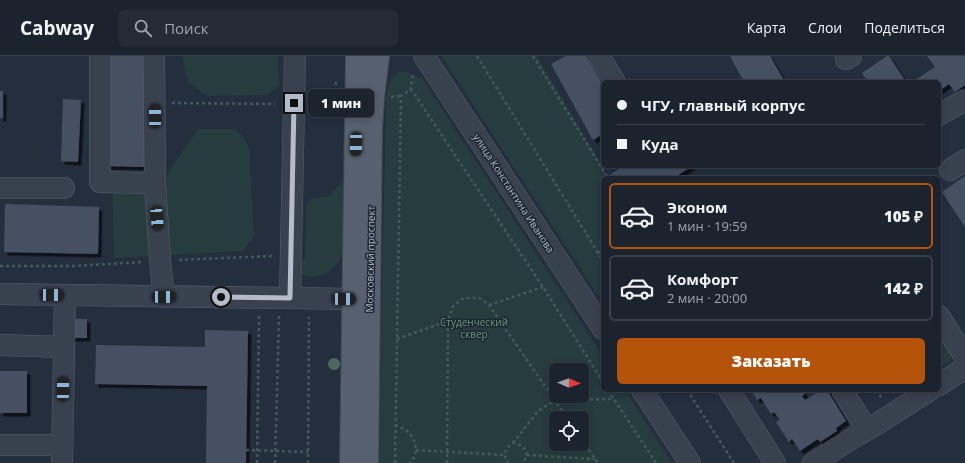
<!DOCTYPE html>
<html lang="ru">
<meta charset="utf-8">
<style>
:root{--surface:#1b232e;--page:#242b36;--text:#f1f3f6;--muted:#a0a4aa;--line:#39404a;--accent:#b45309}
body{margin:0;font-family:"Open Sans",sans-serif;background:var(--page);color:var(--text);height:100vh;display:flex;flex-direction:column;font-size:15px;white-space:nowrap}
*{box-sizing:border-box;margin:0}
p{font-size:13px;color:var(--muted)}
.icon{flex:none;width:22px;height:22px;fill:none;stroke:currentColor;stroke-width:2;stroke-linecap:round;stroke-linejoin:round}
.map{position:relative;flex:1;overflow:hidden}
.side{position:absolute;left:601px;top:120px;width:340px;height:216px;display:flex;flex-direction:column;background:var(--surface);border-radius:6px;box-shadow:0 2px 10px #0003,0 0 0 1px var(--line)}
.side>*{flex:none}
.top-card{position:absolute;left:601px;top:24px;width:340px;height:88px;border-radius:6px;box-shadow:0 2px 10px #0003,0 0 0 1px var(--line);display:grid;align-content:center;height:88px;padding:0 16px;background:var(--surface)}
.needle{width:26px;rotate:92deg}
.fabs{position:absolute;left:549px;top:307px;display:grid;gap:8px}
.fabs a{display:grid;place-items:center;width:40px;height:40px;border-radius:6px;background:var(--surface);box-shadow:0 2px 10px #0003,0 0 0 1px var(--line);font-size:20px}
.end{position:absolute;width:18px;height:18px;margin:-9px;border:5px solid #b4bcc9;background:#111;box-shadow:0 0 0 2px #111}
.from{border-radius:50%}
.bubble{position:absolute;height:28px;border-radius:6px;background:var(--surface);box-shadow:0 2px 10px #0003,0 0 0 1px var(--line);font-size:13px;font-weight:800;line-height:28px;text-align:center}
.car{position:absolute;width:12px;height:24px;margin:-12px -6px;border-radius:5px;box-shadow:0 0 3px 1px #0007;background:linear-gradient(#222 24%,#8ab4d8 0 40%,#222 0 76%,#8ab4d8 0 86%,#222 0)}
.top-card b{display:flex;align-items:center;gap:14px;height:38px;font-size:15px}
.top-card b+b{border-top:1px solid var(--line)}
.top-card i{width:10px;height:10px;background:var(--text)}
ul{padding:7px 0 0;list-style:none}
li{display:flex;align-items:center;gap:12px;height:66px;margin:0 8px 6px;padding:0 8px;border:2px solid var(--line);border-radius:6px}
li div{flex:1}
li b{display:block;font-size:15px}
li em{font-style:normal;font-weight:800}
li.on{border-color:var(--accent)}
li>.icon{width:36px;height:36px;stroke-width:1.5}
.cta{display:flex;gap:8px;margin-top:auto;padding:8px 16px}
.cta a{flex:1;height:46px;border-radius:6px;background:var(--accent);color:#fff;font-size:16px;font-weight:800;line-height:46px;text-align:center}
header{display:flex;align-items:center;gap:24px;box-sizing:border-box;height:56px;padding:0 20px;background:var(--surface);border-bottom:1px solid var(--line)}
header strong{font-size:19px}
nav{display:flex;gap:22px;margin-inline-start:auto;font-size:14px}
.search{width:280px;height:36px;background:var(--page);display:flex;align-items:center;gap:10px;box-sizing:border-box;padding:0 14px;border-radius:6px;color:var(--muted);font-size:15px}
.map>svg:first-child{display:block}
.green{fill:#263c3f;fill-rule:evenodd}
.building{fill:#455162;filter:url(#shadow)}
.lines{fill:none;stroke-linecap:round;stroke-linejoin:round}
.minor-casing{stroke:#565f6c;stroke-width:22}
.major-casing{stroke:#414a57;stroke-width:24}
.path{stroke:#44595c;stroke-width:2.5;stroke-dasharray:3 3;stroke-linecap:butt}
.minor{stroke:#38414e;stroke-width:21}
.major{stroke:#56606e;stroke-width:22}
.tree{fill:#4b6a5d}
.route{stroke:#b4bcc9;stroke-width:5}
.labels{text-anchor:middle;stroke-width:3;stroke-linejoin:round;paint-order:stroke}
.street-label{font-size:10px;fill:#b4bcc9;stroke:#1d2633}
.park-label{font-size:10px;fill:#6b9a76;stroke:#1d2633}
</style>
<header>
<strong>Cabway</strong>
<div class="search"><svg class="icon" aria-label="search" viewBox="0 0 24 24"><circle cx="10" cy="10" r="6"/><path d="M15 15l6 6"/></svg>Поиск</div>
<nav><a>Карта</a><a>Слои</a><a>Поделиться</a></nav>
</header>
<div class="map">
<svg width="965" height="407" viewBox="0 0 965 407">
<defs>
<filter id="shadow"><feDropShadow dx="3.5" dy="3.5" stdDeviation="0" flood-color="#0009"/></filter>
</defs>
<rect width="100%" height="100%" fill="#242f3e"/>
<path class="green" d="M182 0H278L279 30 268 39 207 40 188 26Z
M441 0H537L609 122H603V247Z
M399 16H406L422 22 603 300V334H625L672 407H378L386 41 389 28 393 20ZM556 314H582V340H556ZM556 362H582V388H556Z
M198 73H237L249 90 254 180 243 195 114 202 112 131 159 130Z
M341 126C342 130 344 134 344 138 345 145 345 153 345 160 345 172 347 186 343 197 335 216 319 225 300 218L298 208 305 203 306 151 308 145 313 142 328 141Z
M939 286H940L942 289 945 287 953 299 950 302 952 304 942 311 939 307Z"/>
<path class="building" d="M106 0H147L144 111 104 110Z
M566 0H586L603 29V78L593 84 551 8Z
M730 0H770L785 26H744Z
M887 0H889L906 26H868L862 17Z
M927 0H965V29L955 36 949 28 939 35V26H912L935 11Z
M0 35H3V62H0Z
M63 43 81 44 78 106 61 105Z
M624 110H693L673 122H614L611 118Z
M965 120V171L942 136Z
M5 148 99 151 98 198 4 196Z
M71 263H87V282H71Z
M205 274 248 275 246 407H206L207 330 95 328 96 289 205 291Z
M0 315H27V357H0Z
M751 334H802L805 338 802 340 805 344 821 334H827L846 365 836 372 837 375 820 386 818 383 800 395 792 383 789 386 776 366 780 364 774 356 771 358 761 342 757 344Z"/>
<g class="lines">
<defs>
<path id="minor" d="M100 0V126L155 127
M154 0 155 127 160 205 164 241
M424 0 603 273
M599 0 615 26
M846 3 851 0
M939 59 965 44
M950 114 965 104
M0 132H64
M0 238 353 243
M290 242 295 0
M939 260 965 301
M0 289 64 291
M939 329 963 313 965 310
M642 334 690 407
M729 334 775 407
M842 334 867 374
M0 389H62
M62 407 65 239
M813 407 858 379 877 368 930 334"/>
<path id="major" d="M351 407 357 0
M367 407 371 73 373 41 378 0"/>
</defs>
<use href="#minor" class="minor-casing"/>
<use href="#major" class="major-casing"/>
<path class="path" d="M477 0 603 205
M533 0 608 122
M411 33 543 231 603 326
M335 41 336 23
M391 41 401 40
M312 44 339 41
M172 47 275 48
M598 197 603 195
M179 204 274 200
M0 210H73L142 206
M489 249 543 231
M397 283 448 265
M608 334 656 407
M687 334 734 407
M876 334 883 344
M395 369C398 371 402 372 404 373 416 380 420 397 410 407
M582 384 598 407
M513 387 538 355 555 344 614 343
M246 394 308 396
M416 394 504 399
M527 399 595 403
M257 407 259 260
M275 407 279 260
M308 407 309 261
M395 407 401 40 411 33 413 18
M447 407 448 265 453 250 464 242H479L489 249 567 362
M509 407 506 405C504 395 505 393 513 387 522 389 525 391 527 399L523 407"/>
<use href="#minor" class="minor"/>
<use href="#major" class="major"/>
</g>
<circle class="tree" cx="334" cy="308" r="6"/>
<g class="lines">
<path class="route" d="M221 241 290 242 294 47"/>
</g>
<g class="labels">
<g class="street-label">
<text transform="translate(514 137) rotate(57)" y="4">улица Константина Иванова</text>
<text transform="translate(370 203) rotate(-89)" y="4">Московский проспект</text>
</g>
<g class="park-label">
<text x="474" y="270">Студенческий<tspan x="474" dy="12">сквер</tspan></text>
</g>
</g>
</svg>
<div class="fabs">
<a><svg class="needle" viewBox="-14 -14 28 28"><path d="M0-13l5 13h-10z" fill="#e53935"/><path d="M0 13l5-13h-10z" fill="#a0a4aa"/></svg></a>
<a><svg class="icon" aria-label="locate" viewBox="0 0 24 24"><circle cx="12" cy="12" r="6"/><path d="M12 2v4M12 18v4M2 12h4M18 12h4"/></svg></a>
</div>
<i class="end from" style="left:221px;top:241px"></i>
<i class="end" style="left:294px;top:47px"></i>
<div class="bubble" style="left:308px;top:33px;width:66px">1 мин</div>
<i class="car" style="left:155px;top:60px;rotate:0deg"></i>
<i class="car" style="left:356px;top:88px;rotate:181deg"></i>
<i class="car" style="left:157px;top:162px;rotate:176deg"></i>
<i class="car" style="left:52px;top:239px;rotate:91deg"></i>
<i class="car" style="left:164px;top:241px;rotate:90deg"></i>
<i class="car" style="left:344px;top:243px;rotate:91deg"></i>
<i class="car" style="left:63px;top:333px;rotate:1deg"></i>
<div class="top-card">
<b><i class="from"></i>ЧГУ, главный корпус</b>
<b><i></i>Куда</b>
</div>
<section class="side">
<ul>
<li class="on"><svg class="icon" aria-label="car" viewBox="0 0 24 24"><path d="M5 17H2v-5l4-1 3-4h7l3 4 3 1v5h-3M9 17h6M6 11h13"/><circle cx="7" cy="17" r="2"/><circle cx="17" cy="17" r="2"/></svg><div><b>Эконом</b><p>1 мин · 19:59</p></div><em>105 ₽</em></li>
<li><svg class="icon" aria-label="car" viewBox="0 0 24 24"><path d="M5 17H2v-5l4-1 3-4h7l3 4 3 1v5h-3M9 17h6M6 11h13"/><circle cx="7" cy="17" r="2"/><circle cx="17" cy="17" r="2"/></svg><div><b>Комфорт</b><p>2 мин · 20:00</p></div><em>142 ₽</em></li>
</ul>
<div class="cta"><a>Заказать</a></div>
</section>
</div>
